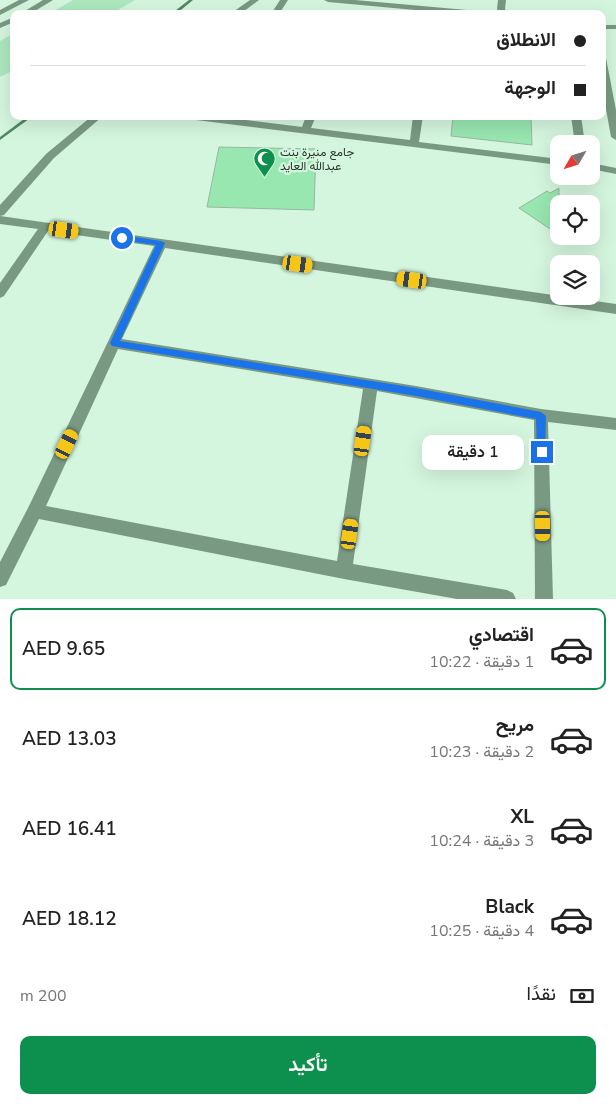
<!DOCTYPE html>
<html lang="ar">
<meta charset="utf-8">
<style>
:root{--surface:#fff;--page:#f6f6f6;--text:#222;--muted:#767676;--line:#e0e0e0;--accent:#0d904e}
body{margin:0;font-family:"Nunito Sans",Vazirmatn,sans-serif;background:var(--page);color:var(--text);direction:rtl;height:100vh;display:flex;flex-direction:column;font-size:19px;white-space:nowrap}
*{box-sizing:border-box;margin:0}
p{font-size:16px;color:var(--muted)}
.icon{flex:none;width:28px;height:28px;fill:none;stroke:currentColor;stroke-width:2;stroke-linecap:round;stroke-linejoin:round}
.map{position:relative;height:599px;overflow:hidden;direction:ltr}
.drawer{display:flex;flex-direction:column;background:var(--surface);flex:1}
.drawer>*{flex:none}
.hud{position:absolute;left:10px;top:10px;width:596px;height:110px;border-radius:10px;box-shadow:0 5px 20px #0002;direction:rtl;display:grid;align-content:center;height:110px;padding:0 20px;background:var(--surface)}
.needle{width:32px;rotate:231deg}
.controls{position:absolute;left:550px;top:135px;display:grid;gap:10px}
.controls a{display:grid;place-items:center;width:50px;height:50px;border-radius:10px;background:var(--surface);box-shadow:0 5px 20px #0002;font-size:25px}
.end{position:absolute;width:22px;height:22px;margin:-11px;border:6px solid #1a73e8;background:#fff;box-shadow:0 0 0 2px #fff}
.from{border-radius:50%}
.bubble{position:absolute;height:35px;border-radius:10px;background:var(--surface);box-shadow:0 5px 20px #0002;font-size:16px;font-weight:600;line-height:35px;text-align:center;direction:rtl}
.car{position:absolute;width:15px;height:30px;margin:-15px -8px;border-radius:6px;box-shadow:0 0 4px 1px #0007;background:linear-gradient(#f5c518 24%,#345 0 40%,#f5c518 0 76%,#345 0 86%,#f5c518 0)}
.hud b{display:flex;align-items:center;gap:18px;height:48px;font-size:19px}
.hud b+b{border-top:1px solid var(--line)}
.hud i{width:12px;height:12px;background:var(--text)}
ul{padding:9px 0 0;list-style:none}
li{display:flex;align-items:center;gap:15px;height:82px;margin:0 10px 8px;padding:0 10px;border:2px solid transparent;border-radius:10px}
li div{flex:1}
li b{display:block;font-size:19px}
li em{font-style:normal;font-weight:600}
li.on{border-color:var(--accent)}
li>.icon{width:45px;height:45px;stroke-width:1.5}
.pay{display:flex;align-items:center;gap:12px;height:55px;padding:0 20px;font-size:19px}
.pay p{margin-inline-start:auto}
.button{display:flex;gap:10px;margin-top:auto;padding:10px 20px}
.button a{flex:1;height:58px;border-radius:10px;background:var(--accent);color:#fff;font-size:20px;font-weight:600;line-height:58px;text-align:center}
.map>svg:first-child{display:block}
.green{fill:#ade8be}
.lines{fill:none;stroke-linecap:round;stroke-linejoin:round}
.stream{fill:#4f8963;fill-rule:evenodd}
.building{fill:#98e6b0;stroke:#98b7a0}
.minor{fill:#7a9982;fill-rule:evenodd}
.route{fill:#1a73e8}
.labels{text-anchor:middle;stroke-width:4.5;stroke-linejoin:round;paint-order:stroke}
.poi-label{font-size:12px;fill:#28352c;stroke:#d5f6de;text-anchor:start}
</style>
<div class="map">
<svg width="616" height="599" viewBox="0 0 616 599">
<rect width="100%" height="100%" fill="#d5f6de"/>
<path class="green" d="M73 0H135L111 14H49Z
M14 33V70L0 77V41Z"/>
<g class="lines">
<path class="stream" d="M189 0H193L176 14H171Z
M28 116H33L0 140V137Z"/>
</g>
<path class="building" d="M453 116H531L532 145 451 136Z
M219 147 316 149 314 210 207 207Z
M559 188V235L519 208 547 191 550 193Z"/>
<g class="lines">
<path class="minor" d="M19 0H29L0 15V10Z
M43 0H53L30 14H20Z
M250 0H259L240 14H230Z
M280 0H288L279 14H271Z
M324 0H355L489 12 493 14H459L328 2Z
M498 0H506L505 9 508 14H500L497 9Z
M14 17V22L0 28V23Z
M602 25H616V29H602Z
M602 56 606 58 616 110V140L611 137 602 87Z
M92 116H103L54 158 4 215 0 216V205L46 154Z
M183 116H213L302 127 306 116H316L311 128 410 140 413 116H423L419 142 559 159V165L188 119Z
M571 116H581L585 144H575Z
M591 163 616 168V174L591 169Z
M0 216 616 304V314L165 248 122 339 416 386 541 409 616 418V430L548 422 553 599H535L534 420 377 391 353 564 507 590 513 593 516 599H457L344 579 39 519 6 585 0 587V562L29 506 154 246 48 231 4 296 0 298V283L38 229 0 224ZM118 349 363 389 337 561 46 506Z"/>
</g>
<path class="route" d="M122 235 161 241 165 243 120 341 416 388 541 412 546 416 545 455 542 456 537 452 536 419 416 396 112 346 110 343 156 245 120 240 119 238Z"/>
<defs>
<symbol id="mosque-pin" viewBox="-11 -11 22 30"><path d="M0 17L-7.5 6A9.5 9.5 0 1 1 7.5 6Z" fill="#0d904e" stroke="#d5f6de"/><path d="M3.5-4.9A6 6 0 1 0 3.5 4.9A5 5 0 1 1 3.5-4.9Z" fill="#fff"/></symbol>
</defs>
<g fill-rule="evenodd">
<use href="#mosque-pin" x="252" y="146" width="25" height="34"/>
</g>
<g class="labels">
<g class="poi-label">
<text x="280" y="156">جامع منيرة بنت<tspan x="280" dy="14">عبدالله العايد</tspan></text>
</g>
</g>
</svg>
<div class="controls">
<a><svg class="needle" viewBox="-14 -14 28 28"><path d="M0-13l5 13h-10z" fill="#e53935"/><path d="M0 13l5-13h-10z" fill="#767676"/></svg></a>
<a><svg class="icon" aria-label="locate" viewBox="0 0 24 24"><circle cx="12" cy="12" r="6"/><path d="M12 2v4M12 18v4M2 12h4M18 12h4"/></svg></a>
<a><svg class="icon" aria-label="layers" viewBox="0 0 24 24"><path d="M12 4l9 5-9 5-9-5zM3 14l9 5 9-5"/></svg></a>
</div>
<i class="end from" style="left:122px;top:238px"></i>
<i class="end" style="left:542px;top:452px"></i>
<div class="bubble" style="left:422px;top:435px;width:102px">1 دقيقة</div>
<i class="car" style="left:64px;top:230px;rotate:98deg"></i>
<i class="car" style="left:298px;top:264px;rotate:98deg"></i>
<i class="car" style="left:412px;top:280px;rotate:278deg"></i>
<i class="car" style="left:363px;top:441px;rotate:8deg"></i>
<i class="car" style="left:67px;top:444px;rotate:26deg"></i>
<i class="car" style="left:543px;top:526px;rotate:179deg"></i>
<i class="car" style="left:350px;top:534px;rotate:8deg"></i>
<div class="hud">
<b><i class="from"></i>الانطلاق</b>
<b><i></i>الوجهة</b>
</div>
</div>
<section class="drawer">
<ul>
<li class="on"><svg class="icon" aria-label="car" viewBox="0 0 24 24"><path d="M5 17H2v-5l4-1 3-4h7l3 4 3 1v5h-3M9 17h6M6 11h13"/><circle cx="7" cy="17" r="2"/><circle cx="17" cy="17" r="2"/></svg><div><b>اقتصادي</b><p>1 دقيقة · 10:22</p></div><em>AED 9.65</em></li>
<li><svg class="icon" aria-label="car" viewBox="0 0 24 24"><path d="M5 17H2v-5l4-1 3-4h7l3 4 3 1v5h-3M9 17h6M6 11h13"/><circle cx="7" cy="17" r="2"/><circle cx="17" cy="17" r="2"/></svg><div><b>مريح</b><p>2 دقيقة · 10:23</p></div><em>AED 13.03</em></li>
<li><svg class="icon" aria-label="car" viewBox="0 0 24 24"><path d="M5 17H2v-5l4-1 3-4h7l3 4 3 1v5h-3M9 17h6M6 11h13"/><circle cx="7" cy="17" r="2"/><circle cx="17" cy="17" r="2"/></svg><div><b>XL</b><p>3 دقيقة · 10:24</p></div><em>AED 16.41</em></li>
<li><svg class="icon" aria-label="car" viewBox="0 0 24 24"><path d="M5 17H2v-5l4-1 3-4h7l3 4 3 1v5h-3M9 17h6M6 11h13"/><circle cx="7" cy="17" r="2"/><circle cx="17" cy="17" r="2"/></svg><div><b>Black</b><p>4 دقيقة · 10:25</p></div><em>AED 18.12</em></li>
</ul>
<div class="pay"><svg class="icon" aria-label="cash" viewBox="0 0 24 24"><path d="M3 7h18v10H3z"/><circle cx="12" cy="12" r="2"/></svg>نقدًا<p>200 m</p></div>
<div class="button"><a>تأكيد</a></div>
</section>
